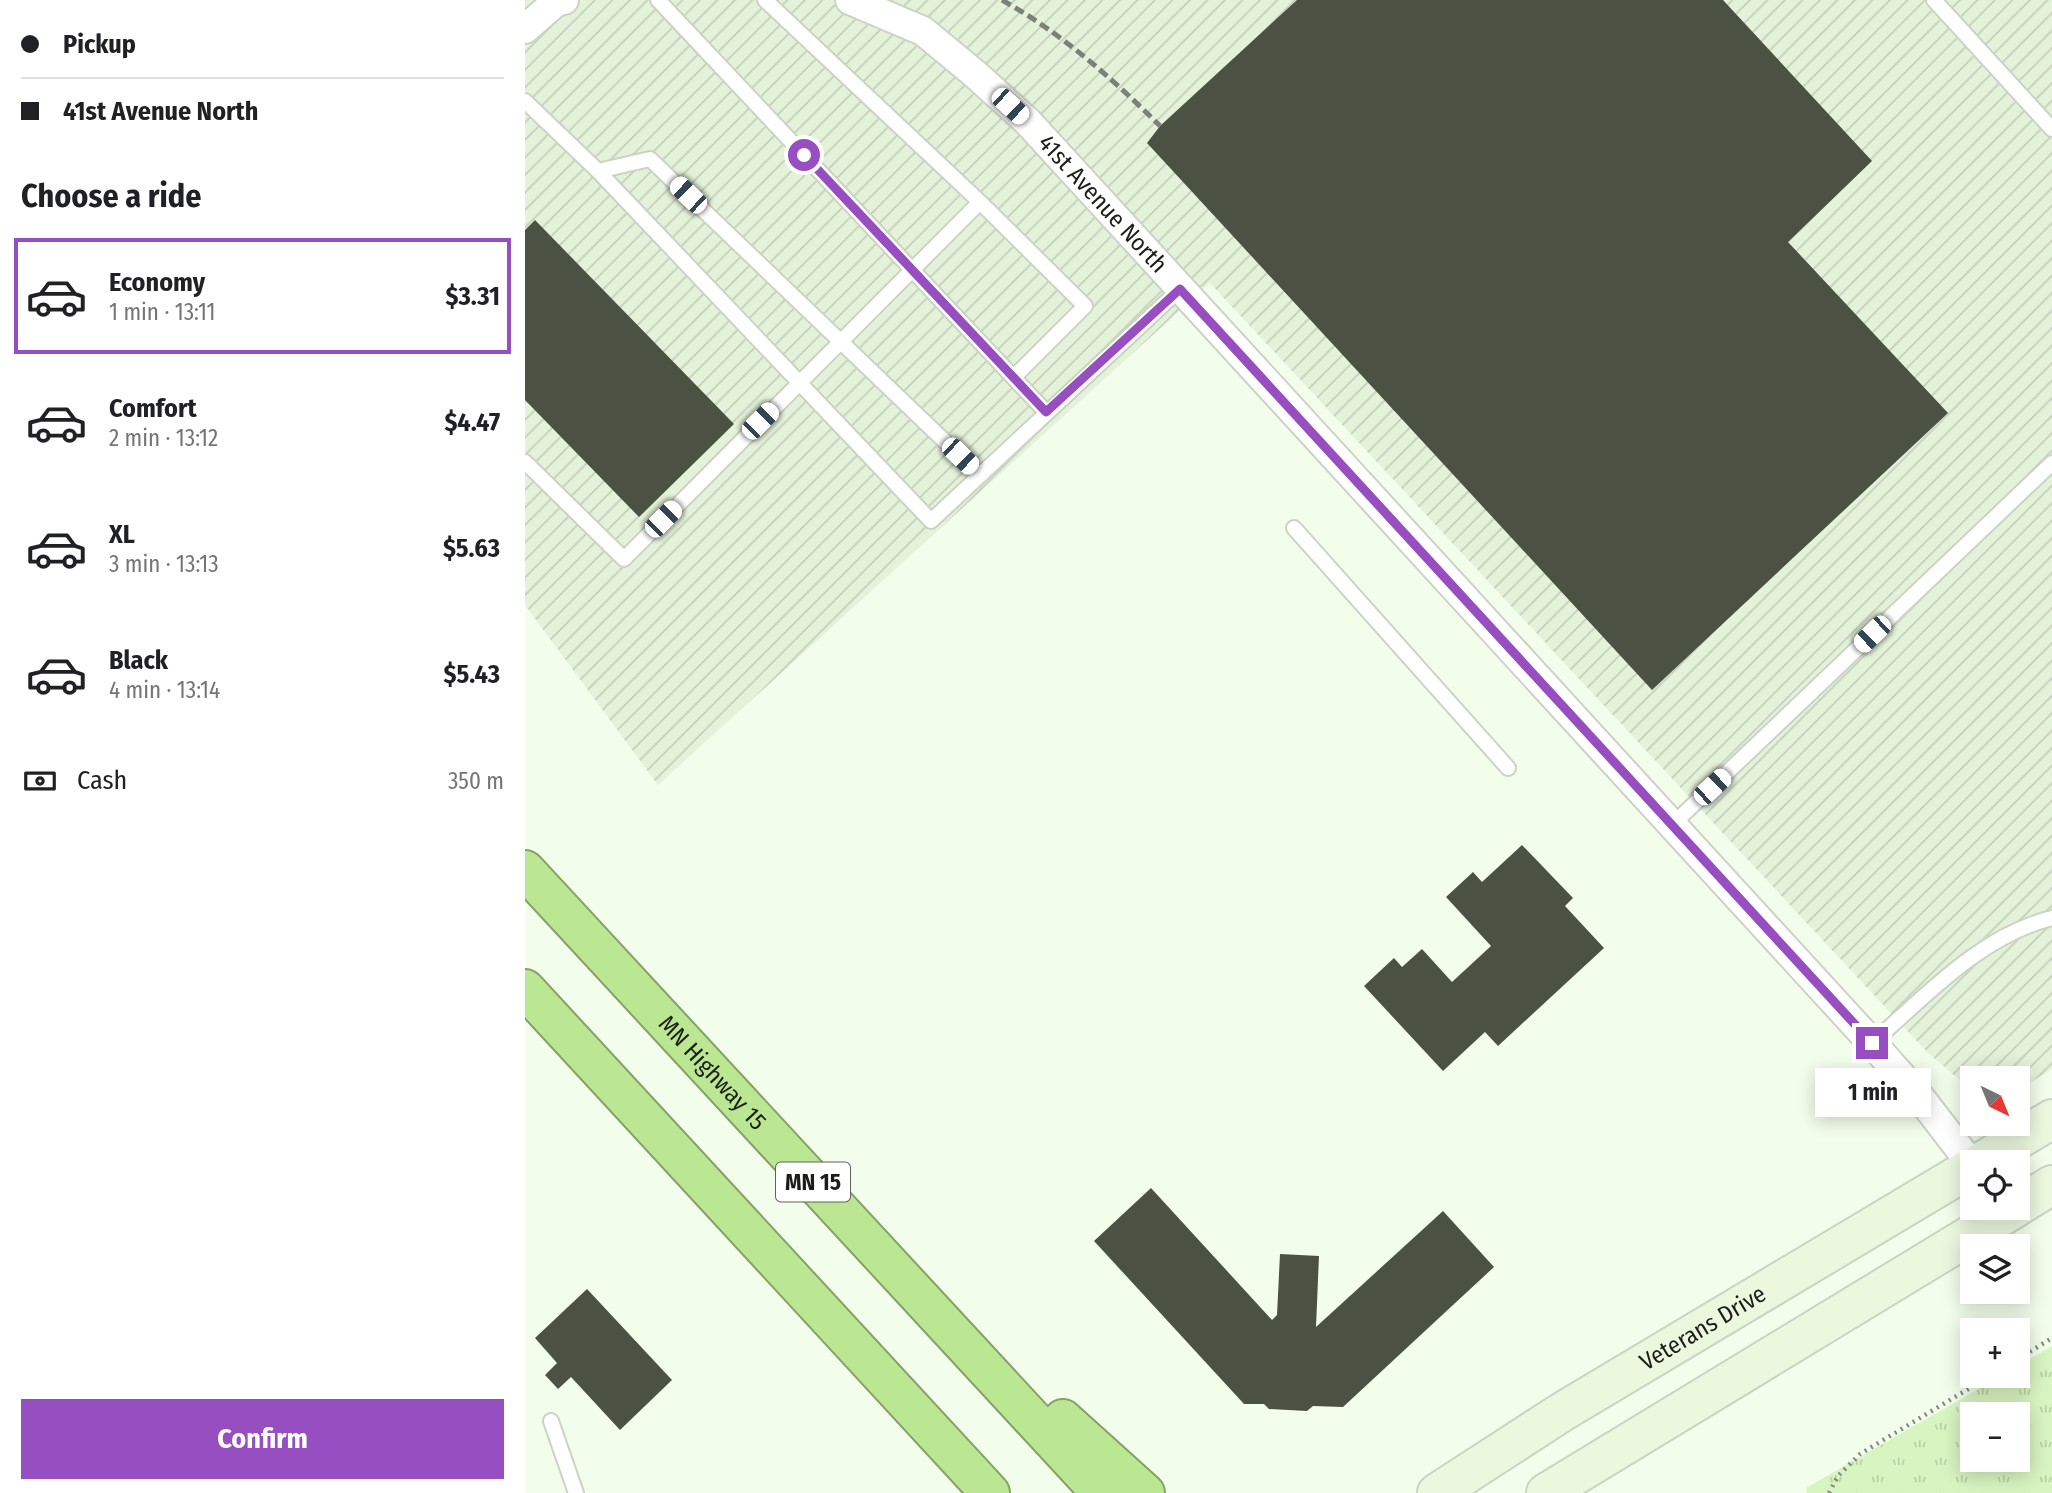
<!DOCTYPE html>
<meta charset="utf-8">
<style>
:root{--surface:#fff;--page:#f6f6f6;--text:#202124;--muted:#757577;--line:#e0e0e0;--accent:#964ec1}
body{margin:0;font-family:"Fira Sans Condensed",sans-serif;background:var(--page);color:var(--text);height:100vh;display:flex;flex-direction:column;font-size:26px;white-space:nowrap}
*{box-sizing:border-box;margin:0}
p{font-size:23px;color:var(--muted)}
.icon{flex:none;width:38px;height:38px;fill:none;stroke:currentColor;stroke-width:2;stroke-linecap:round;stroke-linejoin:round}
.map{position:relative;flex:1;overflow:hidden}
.panel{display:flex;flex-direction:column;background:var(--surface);width:525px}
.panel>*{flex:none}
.guide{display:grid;align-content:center;height:154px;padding:0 21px;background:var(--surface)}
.needle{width:46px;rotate:137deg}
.buttons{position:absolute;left:1435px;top:1066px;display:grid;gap:14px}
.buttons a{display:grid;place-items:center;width:70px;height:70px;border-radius:0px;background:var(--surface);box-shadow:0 4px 18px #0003;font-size:35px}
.end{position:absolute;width:32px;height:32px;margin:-16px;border:9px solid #964ec1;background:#fff;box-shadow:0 0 0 4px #fff}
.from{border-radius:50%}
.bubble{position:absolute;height:49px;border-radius:0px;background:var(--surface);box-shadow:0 4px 18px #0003;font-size:23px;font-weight:700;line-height:49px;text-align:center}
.car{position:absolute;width:21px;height:42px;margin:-21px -10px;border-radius:9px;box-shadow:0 0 5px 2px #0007;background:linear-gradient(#fff 24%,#345 0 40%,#fff 0 76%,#345 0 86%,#fff 0)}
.guide b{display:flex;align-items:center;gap:24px;height:66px;font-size:26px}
.guide b+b{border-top:2px solid var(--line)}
.guide i{width:18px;height:18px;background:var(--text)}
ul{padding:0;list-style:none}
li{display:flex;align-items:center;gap:21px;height:116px;margin:0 14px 10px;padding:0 7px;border:4px solid transparent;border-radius:0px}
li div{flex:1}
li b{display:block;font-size:26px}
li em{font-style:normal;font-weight:700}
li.selected{border-color:var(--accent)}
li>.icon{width:63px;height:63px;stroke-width:1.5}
h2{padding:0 21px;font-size:32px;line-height:84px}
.pay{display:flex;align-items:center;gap:18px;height:77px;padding:0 21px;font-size:26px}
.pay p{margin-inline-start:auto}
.cta{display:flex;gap:14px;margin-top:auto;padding:14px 21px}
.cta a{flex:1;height:80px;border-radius:0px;background:var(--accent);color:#fff;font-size:28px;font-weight:700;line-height:80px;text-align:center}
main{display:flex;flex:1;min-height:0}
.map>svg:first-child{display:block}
.industrial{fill:url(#industrial-furrows)}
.grass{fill:url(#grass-tufts);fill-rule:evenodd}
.building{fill:#4b5244}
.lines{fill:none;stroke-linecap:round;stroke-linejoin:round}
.lane-casing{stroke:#cbd4c3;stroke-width:18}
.street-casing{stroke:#cbd4c3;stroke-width:32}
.secondary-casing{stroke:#cbd4c3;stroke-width:42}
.highway-casing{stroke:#84a167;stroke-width:42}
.path{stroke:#82887d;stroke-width:4.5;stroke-dasharray:2 5;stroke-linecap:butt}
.lane{stroke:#fff;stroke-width:14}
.street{stroke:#fff;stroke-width:28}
.secondary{stroke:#ebf8de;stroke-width:38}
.highway{stroke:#bce792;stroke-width:38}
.rail{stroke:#7b8176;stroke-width:5;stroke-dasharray:10 5;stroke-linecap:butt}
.route{stroke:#964ec1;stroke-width:9}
.labels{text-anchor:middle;stroke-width:7;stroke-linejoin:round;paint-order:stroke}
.shield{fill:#fff;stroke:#5f625d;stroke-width:2}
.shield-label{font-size:23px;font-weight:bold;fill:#1b1e18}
.street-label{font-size:24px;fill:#1b1e18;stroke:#fff}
</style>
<main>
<section class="panel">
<div class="guide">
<b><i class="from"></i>Pickup</b>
<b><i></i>41st Avenue North</b>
</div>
<h2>Choose a ride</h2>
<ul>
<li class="selected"><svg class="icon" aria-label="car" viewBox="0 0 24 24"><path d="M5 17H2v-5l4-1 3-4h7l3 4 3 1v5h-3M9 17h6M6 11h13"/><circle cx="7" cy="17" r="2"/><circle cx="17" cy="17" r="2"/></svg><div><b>Economy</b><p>1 min · 13:11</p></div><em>$3.31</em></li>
<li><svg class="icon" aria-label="car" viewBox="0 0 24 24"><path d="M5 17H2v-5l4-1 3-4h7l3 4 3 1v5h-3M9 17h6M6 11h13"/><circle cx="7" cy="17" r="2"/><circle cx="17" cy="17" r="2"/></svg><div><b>Comfort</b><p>2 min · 13:12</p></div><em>$4.47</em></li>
<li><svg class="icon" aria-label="car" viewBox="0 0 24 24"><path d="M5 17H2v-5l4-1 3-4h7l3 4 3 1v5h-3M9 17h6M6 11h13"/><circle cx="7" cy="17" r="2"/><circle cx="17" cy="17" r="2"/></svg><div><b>XL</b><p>3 min · 13:13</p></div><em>$5.63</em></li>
<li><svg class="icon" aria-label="car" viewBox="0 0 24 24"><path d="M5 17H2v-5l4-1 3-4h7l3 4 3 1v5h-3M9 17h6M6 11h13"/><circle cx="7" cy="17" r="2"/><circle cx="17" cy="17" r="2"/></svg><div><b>Black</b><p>4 min · 13:14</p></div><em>$5.43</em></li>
</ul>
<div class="pay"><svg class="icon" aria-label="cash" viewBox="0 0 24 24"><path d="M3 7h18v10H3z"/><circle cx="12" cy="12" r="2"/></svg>Cash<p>350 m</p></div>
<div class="cta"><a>Confirm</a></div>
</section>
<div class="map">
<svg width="1527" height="1493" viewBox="0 0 1527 1493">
<defs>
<pattern id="industrial-furrows" width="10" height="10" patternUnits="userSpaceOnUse" patternTransform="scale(1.75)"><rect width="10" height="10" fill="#e5f2da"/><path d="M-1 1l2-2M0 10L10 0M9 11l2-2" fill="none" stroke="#c4cfba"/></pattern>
<pattern id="grass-tufts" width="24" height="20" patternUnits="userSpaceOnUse" patternTransform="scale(1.75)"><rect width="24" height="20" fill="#d8f4c0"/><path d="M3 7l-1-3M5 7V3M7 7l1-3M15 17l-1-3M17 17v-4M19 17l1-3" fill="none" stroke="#b9d1a4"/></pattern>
</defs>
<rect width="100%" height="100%" fill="#f3fdeb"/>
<path class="industrial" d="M0 0H1527V1069L1495 1089H1493V1078H1447V1084L1437 1082 1403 1053 685 283 133 785 0 605Z"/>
<path class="grass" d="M1527 1346V1493H1282L1281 1488 1476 1376H1493V1366ZM1447 1414H1493V1460H1447Z"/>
<path class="building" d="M772 0H1198L1347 161 1263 242 1423 413 1127 690 622 143 635 126Z
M10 220 209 424 114 517 0 400V230Z
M997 845 1048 898 1040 906 1079 948 973 1046 960 1032 918 1071 839 986 869 958 877 967 897 949 927 982 966 946 921 897 948 872 957 882Z
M626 1188 747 1320 752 1315 755 1254 794 1256 791 1327 918 1211 969 1267 818 1407 788 1406 782 1411 744 1409 739 1404H719L569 1241Z
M62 1289 147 1380 95 1430 46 1377 33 1389 20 1375 32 1363 10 1338Z"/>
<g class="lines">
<defs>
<path id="lane" d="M133 0 521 412
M240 0 455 202 560 306 489 377
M1409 0 1527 129
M0 101 73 171 406 521 655 289
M73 171 125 159 455 475
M0 462 99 559 455 202
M769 528 983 768
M1147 825 1527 463
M1347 1043C1401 996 1455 936 1527 918
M26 1421 51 1493"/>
<g id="street">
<path id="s1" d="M325 0 398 31 450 74 503 122 1347 1043 1394 1096 1447 1165"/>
<path d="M0 29 31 2 39 0"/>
</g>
<g id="secondary">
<path d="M1456 1162 1527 1119"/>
<path d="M1493 1206 1527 1185"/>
<path id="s2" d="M912 1493 1037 1412 1447 1167"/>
<path d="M1021 1493 1490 1208"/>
</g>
<g id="highway">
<path id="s3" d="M0 870 576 1493"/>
<path d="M0 989 465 1493"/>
<path d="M538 1419 620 1493"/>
</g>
</defs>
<use href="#lane" class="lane-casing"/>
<use href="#street" class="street-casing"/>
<use href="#secondary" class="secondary-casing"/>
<use href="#highway" class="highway-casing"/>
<path class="path" d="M1493 1359 1527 1338
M1304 1493 1313 1476 1335 1454 1465 1376"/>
<use href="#lane" class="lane"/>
<use href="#street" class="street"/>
<use href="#secondary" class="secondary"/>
<use href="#highway" class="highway"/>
<path class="rail" d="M477 0C536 33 587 78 635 126"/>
</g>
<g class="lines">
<path class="route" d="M279 155 521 412 655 289 1347 1043"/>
</g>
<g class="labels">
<rect class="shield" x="251" y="1162.5" width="74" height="39" rx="5"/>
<g class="shield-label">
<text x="288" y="1190">MN 15</text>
</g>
<g class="street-label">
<text dy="8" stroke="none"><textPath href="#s1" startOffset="329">41st Avenue North</textPath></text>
<text dy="8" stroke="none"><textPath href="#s3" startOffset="276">MN Highway 15</textPath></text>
<text dy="8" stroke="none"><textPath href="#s2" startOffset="313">Veterans Drive</textPath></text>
</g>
</g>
</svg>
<div class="buttons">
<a><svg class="needle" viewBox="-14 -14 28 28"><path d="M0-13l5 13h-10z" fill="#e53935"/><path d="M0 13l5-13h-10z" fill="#757577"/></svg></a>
<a><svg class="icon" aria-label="locate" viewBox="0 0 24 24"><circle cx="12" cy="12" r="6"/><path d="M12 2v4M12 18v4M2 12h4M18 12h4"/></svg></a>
<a><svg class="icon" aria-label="layers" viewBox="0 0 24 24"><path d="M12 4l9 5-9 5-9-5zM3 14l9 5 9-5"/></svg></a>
<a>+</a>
<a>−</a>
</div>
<i class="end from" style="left:279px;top:155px"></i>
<i class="end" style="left:1347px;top:1043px"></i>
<div class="bubble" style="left:1290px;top:1068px;width:116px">1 min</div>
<i class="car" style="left:485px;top:106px;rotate:133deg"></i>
<i class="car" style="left:163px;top:195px;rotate:314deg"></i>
<i class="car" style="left:235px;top:421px;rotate:45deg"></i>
<i class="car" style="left:435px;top:456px;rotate:134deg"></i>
<i class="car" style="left:138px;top:519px;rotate:45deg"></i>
<i class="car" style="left:1347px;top:634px;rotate:226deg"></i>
<i class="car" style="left:1187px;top:787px;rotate:47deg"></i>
</div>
</main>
